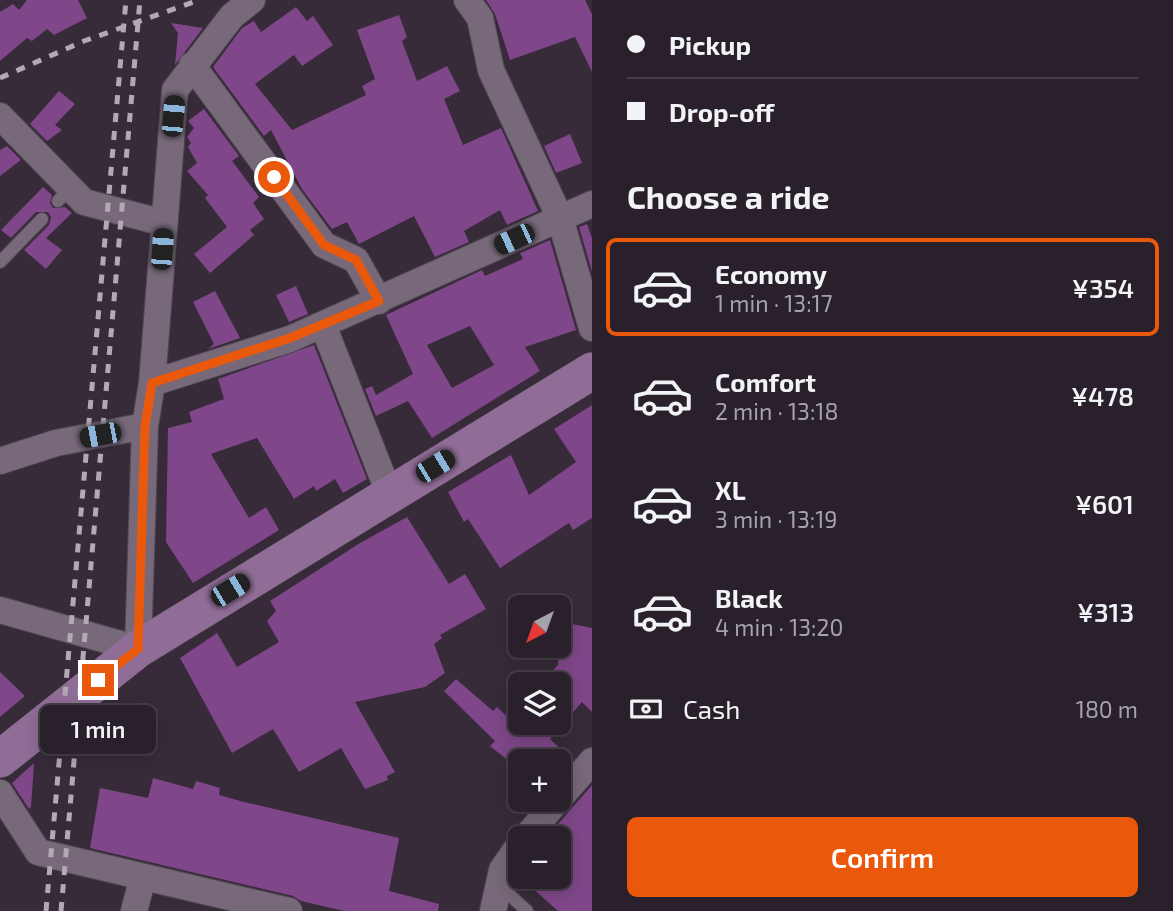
<!DOCTYPE html>
<meta charset="utf-8">
<style>
:root{--surface:#29202b;--page:#312833;--text:#f1f3f6;--muted:#a5a3a9;--line:#453e47;--accent:#ea580c}
body{margin:0;font-family:"Exo 2",sans-serif;background:var(--page);color:var(--text);height:100vh;display:flex;flex-direction:column;font-size:26px;white-space:nowrap}
*{box-sizing:border-box;margin:0}
p{font-size:23px;color:var(--muted)}
.icon{flex:none;width:38px;height:38px;fill:none;stroke:currentColor;stroke-width:2;stroke-linecap:round;stroke-linejoin:round}
.map{position:relative;flex:1;overflow:hidden}
.panel{display:flex;flex-direction:column;background:var(--surface);width:581px}
.panel>*{flex:none}
.hud{display:grid;align-content:center;height:154px;padding:0 35px;background:var(--surface)}
.needle{width:46px;rotate:221deg}
.fabs{position:absolute;left:508px;top:595px;display:grid;gap:14px}
.fabs a{display:grid;place-items:center;width:63px;height:63px;border-radius:10px;background:var(--surface);box-shadow:0 4px 18px #0003,0 0 0 2px var(--line);font-size:35px}
.end{position:absolute;width:32px;height:32px;margin:-16px;border:9px solid #ea580c;background:#fff;box-shadow:0 0 0 4px #fff}
.from{border-radius:50%}
.bubble{position:absolute;height:49px;border-radius:10px;background:var(--surface);box-shadow:0 4px 18px #0003,0 0 0 2px var(--line);font-size:23px;font-weight:600;line-height:49px;text-align:center}
.car{position:absolute;width:21px;height:42px;margin:-21px -10px;border-radius:9px;box-shadow:0 0 5px 2px #0007;background:linear-gradient(#222 24%,#8ab4d8 0 40%,#222 0 76%,#8ab4d8 0 86%,#222 0)}
.hud b{display:flex;align-items:center;gap:24px;height:66px;font-size:26px}
.hud b+b{border-top:2px solid var(--line)}
.hud i{width:18px;height:18px;background:var(--text)}
ul{padding:0;list-style:none}
li{display:flex;align-items:center;gap:21px;height:98px;margin:0 14px 10px;padding:0 21px;border:4px solid transparent;border-radius:10px}
li div{flex:1}
li b{display:block;font-size:26px}
li em{font-style:normal;font-weight:600}
li.selected{border-color:var(--accent)}
li>.icon{width:63px;height:63px;stroke-width:1.5}
h2{padding:0 35px;font-size:32px;line-height:84px}
.pay{display:flex;align-items:center;gap:18px;height:77px;padding:0 35px;font-size:26px}
.pay p{margin-inline-start:auto}
.action{display:flex;gap:14px;margin-top:auto;padding:14px 35px}
.action a{flex:1;height:80px;border-radius:10px;background:var(--accent);color:#fff;font-size:28px;font-weight:600;line-height:80px;text-align:center}
main{display:flex;flex:1;min-height:0}
.map>svg:first-child{display:block}
.building{fill:#7f4789;fill-rule:evenodd}
.lines{fill:none;stroke-linecap:round;stroke-linejoin:round}
.lane-casing{stroke:#514753;stroke-width:14}
.street-casing{stroke:#514753;stroke-width:28}
.secondary-casing{stroke:#514753;stroke-width:38}
.lane{stroke:#776979;stroke-width:12}
.street{stroke:#776979;stroke-width:26}
.secondary{stroke:#906d96;stroke-width:37}
.rail{stroke:#b3a9b4;stroke-width:5;stroke-dasharray:9 9;stroke-linecap:butt}
.route{stroke:#ea580c;stroke-width:9}
</style>
<main>
<div class="map">
<svg width="592" height="911" viewBox="0 0 592 911">
<rect width="100%" height="100%" fill="#372b39"/>
<path class="building" d="M27 0H78L87 18 54 35 47 29 32 41 27 38 0 61V12L13 4 19 10Z
M486 0H585L592 14V72L575 37 510 60 495 14Z
M296 7 307 21 313 16 333 45 302 66 294 55 255 84 292 130 366 95 362 86 375 79 357 30 399 15 407 37 402 41 417 81 447 66 460 91 444 99 463 145 501 128 538 211 507 225 500 210 464 231 469 242 435 257 414 216 359 244 347 222 332 229 302 189 271 130 264 136 213 67 242 28 254 21 261 32Z
M171 23 203 28 175 65 178 33Z
M59 91 75 104 55 125 62 130 47 141 30 124Z
M204 109 239 156 232 161 259 197 253 203 264 219 250 230 254 235 210 273 194 254 227 227 205 198 208 195 187 171 197 163 188 147 191 143 187 137 194 128 188 121Z
M570 134 582 163 556 173 544 146Z
M7 146 21 160 0 176V150Z
M43 187 52 195 50 203 53 208 65 207 72 213 46 238 62 250 46 269 24 250 49 225 51 217 48 212H36L11 238 1 230Z
M587 224 592 238V272L579 227Z
M550 240 576 330 525 347 540 371 432 438 408 401 376 416 365 389 372 386 376 395 413 374 386 315 482 270 485 276 523 259 520 253ZM470 326 494 365 452 388 427 345Z
M296 286 308 314 289 322 276 295Z
M215 291 240 338 208 349 214 344 193 302Z
M314 345 367 479 343 493 335 479 316 491 314 486 294 499 257 438 211 454 249 518 266 507 279 530 193 583 166 542 168 428 192 422 189 412 224 399 218 379Z
M592 405V518L573 530 569 523 500 568 468 519 464 522 448 492 511 455 529 495 576 462 554 429Z
M407 517 449 584 465 574 486 609 440 635 442 638 434 644 445 673 425 687 355 702 395 772 387 776 388 780 365 789 341 748 299 772 273 729 232 753 180 658 217 633 237 667 279 642 267 621 276 611 270 601 360 543Z
M567 623 592 628V712L582 702 550 739 572 760 558 776V761H520V765L514 761 510 762 490 746 495 741 444 691 456 679 493 711 497 707 514 723H558V677L552 671 558 665V636L563 637Z
M0 672 25 696 0 717Z
M34 763 31 807 29 809 12 783Z
M153 778 193 789 196 781 220 788 219 795 244 802 399 838 389 891 439 904 438 911H344L301 901 293 896 90 848 100 788 148 798Z
M592 785V911H558L530 886 538 877H558V855L574 838H558V824Z"/>
<g class="lines">
<defs>
<path id="lane" d="M58 201 70 188
M0 262 42 219
M499 885 527 911"/>
<path id="street" d="M467 0 480 18 491 70 560 218 592 328
M192 65 324 245 356 260 379 301
M0 116 84 202 164 223
M323 325 389 493
M152 383 290 339 592 204
M0 461 56 443 145 426
M0 610 138 649 145 426 152 383 175 90 232 16 252 0
M0 793 38 852 289 911
M525 838 592 761
M134 911 143 877
M493 911 502 870 520 844"/>
<path id="secondary" d="M0 759 138 649 592 371"/>
</defs>
<use href="#lane" class="lane-casing"/>
<use href="#street" class="street-casing"/>
<use href="#secondary" class="secondary-casing"/>
<use href="#lane" class="lane"/>
<use href="#street" class="street"/>
<use href="#secondary" class="secondary"/>
<path class="rail" d="M0 78 84 41 199 0
M46 911 126 0
M61 911 140 0"/>
</g>
<g class="lines">
<path class="route" d="M98 680 138 649 145 426 152 383 290 338 379 301 356 260 324 245 274 177"/>
</g>
</svg>
<div class="fabs">
<a><svg class="needle" viewBox="-14 -14 28 28"><path d="M0-13l5 13h-10z" fill="#e53935"/><path d="M0 13l5-13h-10z" fill="#a5a3a9"/></svg></a>
<a><svg class="icon" aria-label="layers" viewBox="0 0 24 24"><path d="M12 4l9 5-9 5-9-5zM3 14l9 5 9-5"/></svg></a>
<a>+</a>
<a>−</a>
</div>
<i class="end from" style="left:274px;top:177px"></i>
<i class="end" style="left:98px;top:680px"></i>
<div class="bubble" style="left:40px;top:705px;width:116px">1 min</div>
<i class="car" style="left:173px;top:116px;rotate:5deg"></i>
<i class="car" style="left:514px;top:239px;rotate:245deg"></i>
<i class="car" style="left:162px;top:249px;rotate:4deg"></i>
<i class="car" style="left:100px;top:435px;rotate:259deg"></i>
<i class="car" style="left:435px;top:466px;rotate:59deg"></i>
<i class="car" style="left:230px;top:590px;rotate:59deg"></i>
</div>
<section class="panel">
<div class="hud">
<b><i class="from"></i>Pickup</b>
<b><i></i>Drop-off</b>
</div>
<h2>Choose a ride</h2>
<ul>
<li class="selected"><svg class="icon" aria-label="car" viewBox="0 0 24 24"><path d="M5 17H2v-5l4-1 3-4h7l3 4 3 1v5h-3M9 17h6M6 11h13"/><circle cx="7" cy="17" r="2"/><circle cx="17" cy="17" r="2"/></svg><div><b>Economy</b><p>1 min · 13:17</p></div><em>¥354</em></li>
<li><svg class="icon" aria-label="car" viewBox="0 0 24 24"><path d="M5 17H2v-5l4-1 3-4h7l3 4 3 1v5h-3M9 17h6M6 11h13"/><circle cx="7" cy="17" r="2"/><circle cx="17" cy="17" r="2"/></svg><div><b>Comfort</b><p>2 min · 13:18</p></div><em>¥478</em></li>
<li><svg class="icon" aria-label="car" viewBox="0 0 24 24"><path d="M5 17H2v-5l4-1 3-4h7l3 4 3 1v5h-3M9 17h6M6 11h13"/><circle cx="7" cy="17" r="2"/><circle cx="17" cy="17" r="2"/></svg><div><b>XL</b><p>3 min · 13:19</p></div><em>¥601</em></li>
<li><svg class="icon" aria-label="car" viewBox="0 0 24 24"><path d="M5 17H2v-5l4-1 3-4h7l3 4 3 1v5h-3M9 17h6M6 11h13"/><circle cx="7" cy="17" r="2"/><circle cx="17" cy="17" r="2"/></svg><div><b>Black</b><p>4 min · 13:20</p></div><em>¥313</em></li>
</ul>
<div class="pay"><svg class="icon" aria-label="cash" viewBox="0 0 24 24"><path d="M3 7h18v10H3z"/><circle cx="12" cy="12" r="2"/></svg>Cash<p>180 m</p></div>
<div class="action"><a>Confirm</a></div>
</section>
</main>
